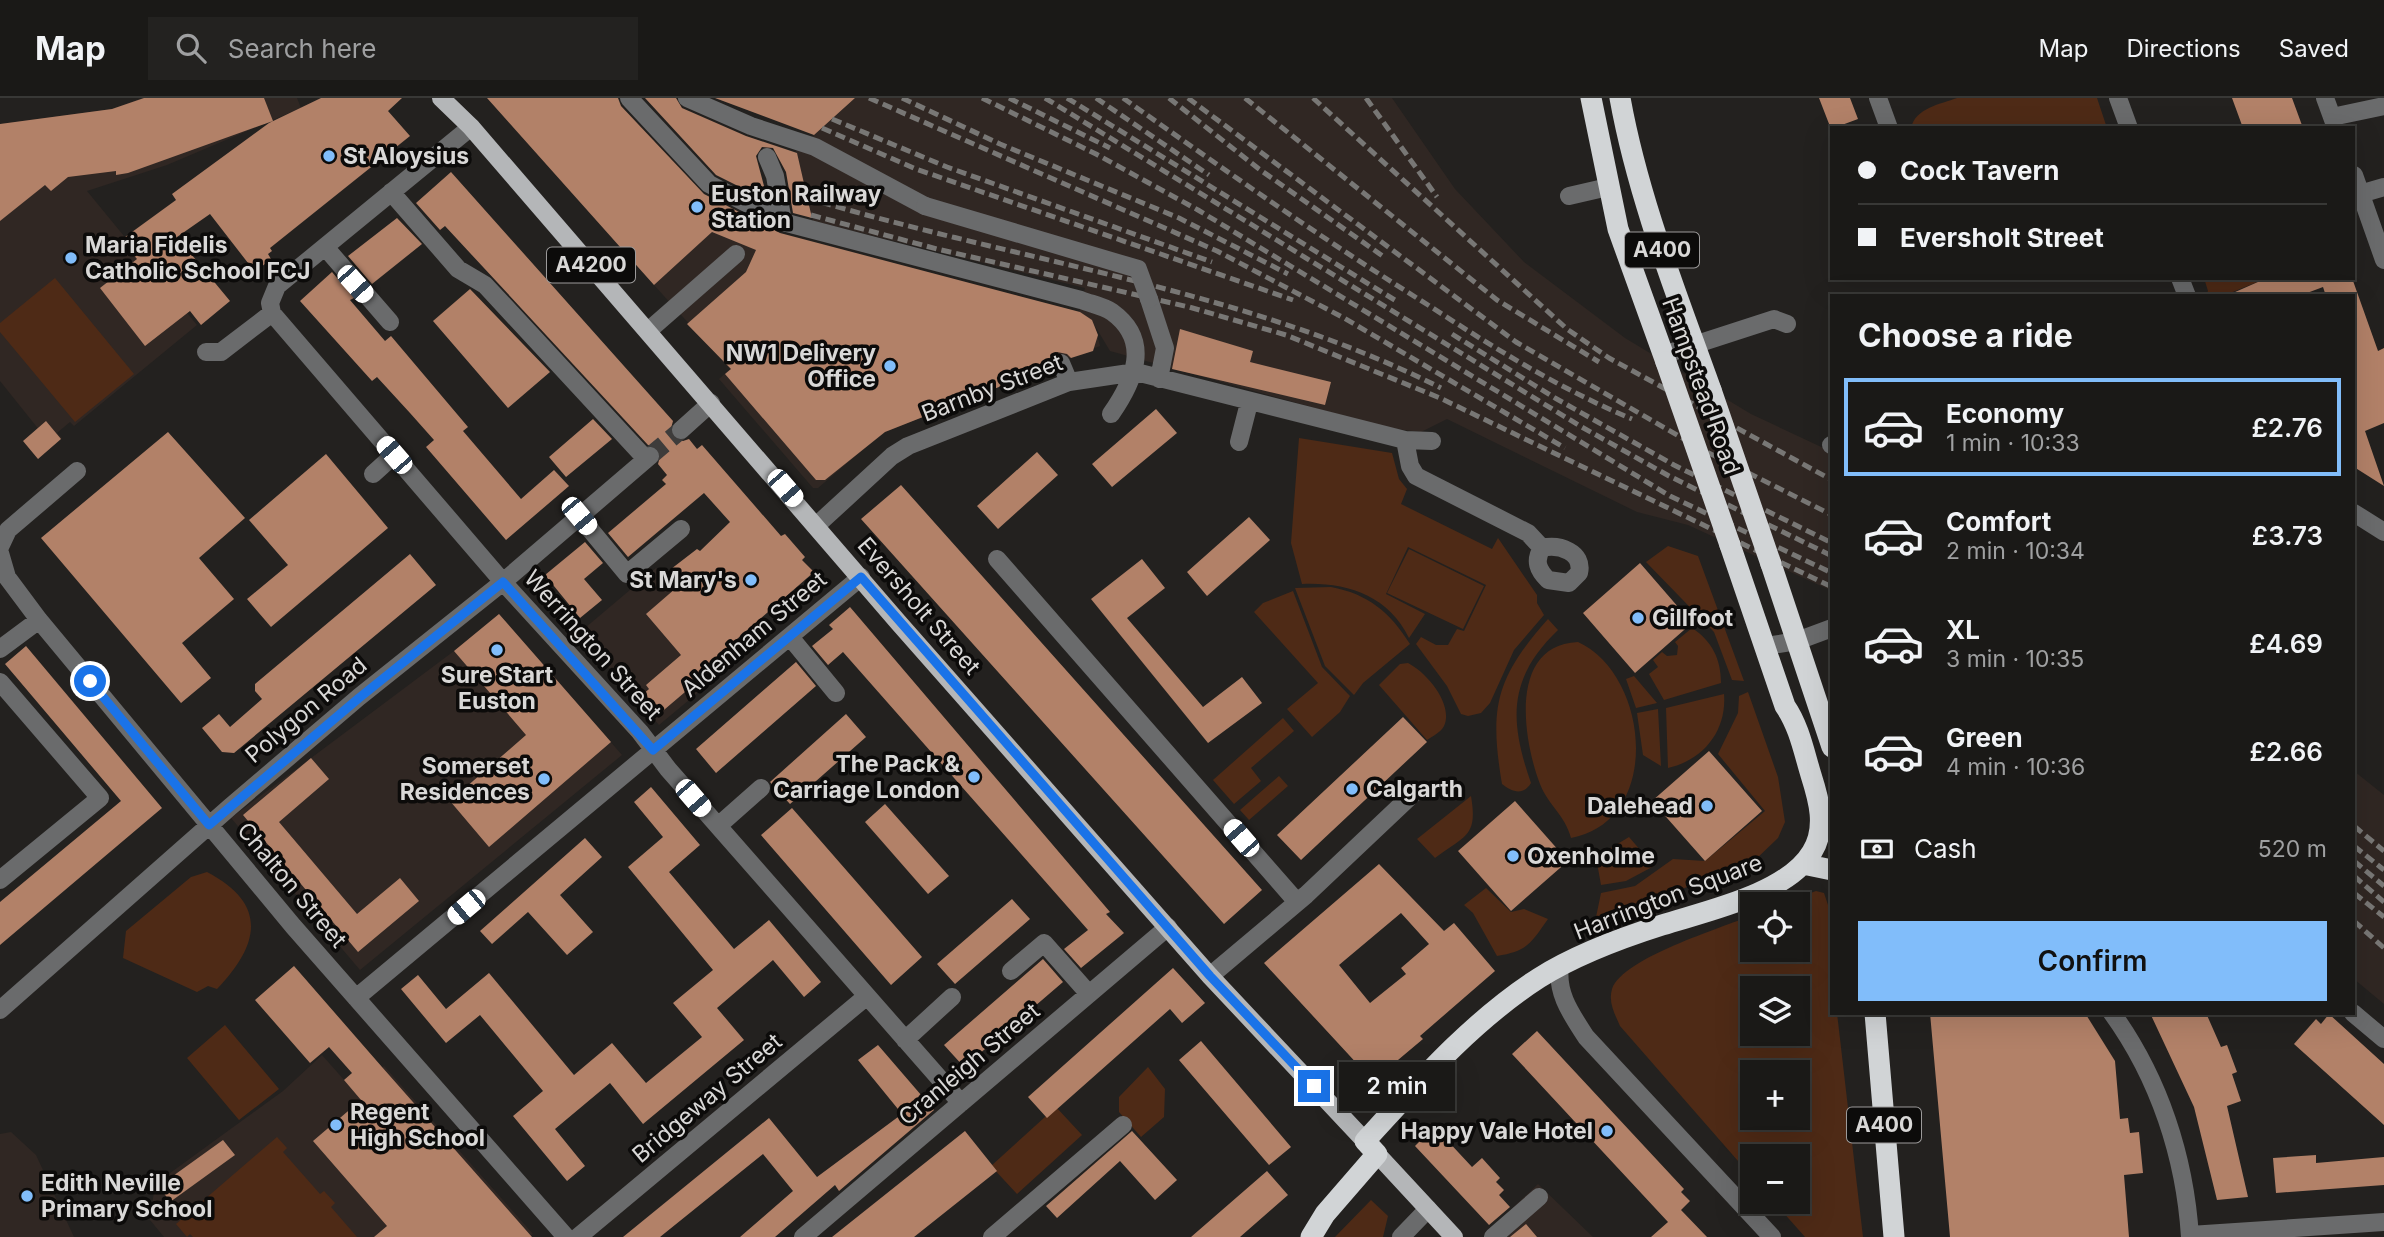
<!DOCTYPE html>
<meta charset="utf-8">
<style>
:root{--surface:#1a1917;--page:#232220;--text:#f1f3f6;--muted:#9fa0a1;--line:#383836;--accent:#81bdfa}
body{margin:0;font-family:Inter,sans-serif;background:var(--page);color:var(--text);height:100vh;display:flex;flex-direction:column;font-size:26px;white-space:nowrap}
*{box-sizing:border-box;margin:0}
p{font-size:23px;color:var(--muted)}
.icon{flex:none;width:38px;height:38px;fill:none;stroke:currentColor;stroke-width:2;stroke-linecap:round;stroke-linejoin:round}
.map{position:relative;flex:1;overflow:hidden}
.side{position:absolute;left:1830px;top:196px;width:525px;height:721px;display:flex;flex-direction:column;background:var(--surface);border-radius:0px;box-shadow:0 7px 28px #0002,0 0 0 2px var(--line)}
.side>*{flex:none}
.banner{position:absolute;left:1830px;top:28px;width:525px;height:154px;border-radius:0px;box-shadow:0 7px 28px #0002,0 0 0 2px var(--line);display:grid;align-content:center;height:154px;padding:0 28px;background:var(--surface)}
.fabs{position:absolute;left:1740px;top:794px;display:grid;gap:14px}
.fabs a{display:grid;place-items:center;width:70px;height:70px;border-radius:0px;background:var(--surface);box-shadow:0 7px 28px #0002,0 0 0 2px var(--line);font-size:35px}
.end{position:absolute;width:32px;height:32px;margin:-16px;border:9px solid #1a73e8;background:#fff;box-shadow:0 0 0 4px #fff}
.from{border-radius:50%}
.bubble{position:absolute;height:49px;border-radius:0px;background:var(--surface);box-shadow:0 7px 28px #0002,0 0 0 2px var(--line);font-size:23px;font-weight:600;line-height:49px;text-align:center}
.car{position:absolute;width:21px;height:42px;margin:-21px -10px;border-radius:9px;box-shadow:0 0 5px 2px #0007;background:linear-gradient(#fff 24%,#345 0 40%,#fff 0 76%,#345 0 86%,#fff 0)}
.banner b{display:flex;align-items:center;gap:24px;height:66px;font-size:26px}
.banner b+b{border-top:2px solid var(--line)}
.banner i{width:18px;height:18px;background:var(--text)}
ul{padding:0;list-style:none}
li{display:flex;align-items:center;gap:21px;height:98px;margin:0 14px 10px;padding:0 14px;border:4px solid transparent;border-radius:0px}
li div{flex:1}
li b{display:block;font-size:26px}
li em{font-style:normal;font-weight:600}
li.active{border-color:var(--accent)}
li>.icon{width:63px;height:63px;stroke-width:1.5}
h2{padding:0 28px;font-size:32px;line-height:84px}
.pay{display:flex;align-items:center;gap:18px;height:77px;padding:0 28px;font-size:26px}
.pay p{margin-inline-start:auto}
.button{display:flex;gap:14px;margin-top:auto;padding:14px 28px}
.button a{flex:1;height:80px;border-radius:0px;background:var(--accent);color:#111;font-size:28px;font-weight:600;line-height:80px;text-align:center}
header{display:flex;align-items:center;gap:42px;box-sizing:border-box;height:98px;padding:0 35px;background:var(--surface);border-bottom:2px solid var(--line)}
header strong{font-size:33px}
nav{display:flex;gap:38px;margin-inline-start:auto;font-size:24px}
.search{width:490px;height:63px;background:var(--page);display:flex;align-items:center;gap:18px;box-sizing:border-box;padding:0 24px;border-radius:0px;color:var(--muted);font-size:26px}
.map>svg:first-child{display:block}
.built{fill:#302723}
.green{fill:#4e2a16;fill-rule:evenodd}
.building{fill:#b28168;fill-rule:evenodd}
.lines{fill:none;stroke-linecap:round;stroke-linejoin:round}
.minor-tunnel{stroke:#3e3c3b;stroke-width:18;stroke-dasharray:18 9;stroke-linecap:butt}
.minor{stroke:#6a6b6c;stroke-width:18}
.major{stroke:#b4b6b8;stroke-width:18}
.highway{stroke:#d1d4d6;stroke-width:21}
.rail{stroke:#787775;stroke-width:5;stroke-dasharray:10 5;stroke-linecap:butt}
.minor-bridge{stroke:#6a6b6c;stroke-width:18}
.highway-bridge{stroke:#d1d4d6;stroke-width:21}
.route{stroke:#1a73e8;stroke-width:9}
.poi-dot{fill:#81bdfa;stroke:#0c0b0a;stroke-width:2.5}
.labels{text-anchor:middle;stroke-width:7;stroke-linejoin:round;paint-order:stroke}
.shield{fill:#0c0b0a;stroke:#9c9a9a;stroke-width:2}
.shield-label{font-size:21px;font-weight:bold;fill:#d9d8d7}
.poi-label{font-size:23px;font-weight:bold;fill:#d9d8d7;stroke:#0c0b0a;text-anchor:start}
.street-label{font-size:23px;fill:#d9d8d7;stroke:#0c0b0a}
</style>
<header>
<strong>Map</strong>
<div class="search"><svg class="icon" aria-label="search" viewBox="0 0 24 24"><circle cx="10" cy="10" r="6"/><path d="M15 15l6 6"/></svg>Search here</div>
<nav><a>Map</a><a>Directions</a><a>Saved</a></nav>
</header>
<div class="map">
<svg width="2384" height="1139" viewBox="0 0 2384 1139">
<rect width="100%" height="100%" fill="#23211f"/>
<path class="built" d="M143 0H297L301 10 167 67 87 93 197 227 74 328 70 324 57 335 62 340 52 348 0 283V26L112 11Z
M855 0H1392L1455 91 1524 164 1625 240 1751 316 1832 354V493L1688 427 1637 414 1447 321 1421 334 1387 330 1110 253 1095 228 1100 248 870 340 872 344 818 390H813L719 281 730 271 654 187 724 122 1079 214 1085 190 813 123 796 53Z
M656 470 736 563 659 627 579 535Z
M499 516 622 657 360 872 231 720 454 553Z
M2354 673 2384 697V906L2354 881Z
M322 957 354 993 384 968 533 1136 529 1139H164L150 1122 155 1086 283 993Z
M11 1034 36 1057 74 1139H0V1036Z
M1538 1086 1593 1139H1496L1489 1132Z"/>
<path class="green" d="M1957 0H2097L2107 30H1911C1915 10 1941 6 1957 0Z
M55 180 134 276 75 324 0 234V225Z
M2204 180H2267L2223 198H2205L2208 193Z
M1299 340 1392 355 1399 381 1407 391 1401 406 1492 451 1498 440 1537 497V505L1544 517 1514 552 1490 605 1481 615 1468 618 1461 616 1447 588 1416 546 1421 539 1436 547H1448L1457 531 1464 533 1486 487 1408 449 1386 496 1425 516 1409 540C1388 497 1346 484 1302 486L1291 445Z
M1668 448 1698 458 1744 583 1732 582 1714 534 1646 464Z
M1409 451 1484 488 1463 531 1387 495Z
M1331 489C1368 496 1390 514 1410 546L1363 585 1354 597 1325 568 1295 490Z
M1293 493 1322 569 1350 598 1340 614 1312 639 1287 611 1318 585 1254 514 1263 505Z
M1548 521 1558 532C1508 580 1509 622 1531 685 1523 698 1512 694 1502 686 1489 609 1496 580 1548 521Z
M1692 530C1712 543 1721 561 1721 585L1664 602 1649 576 1658 569 1653 562 1662 554 1667 558 1677 557 1678 548 1675 544Z
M1578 544C1650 577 1663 723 1571 740 1565 717 1548 707 1540 686 1523 642 1508 547 1578 544Z
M1408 565C1426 574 1454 606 1444 628 1441 634 1433 638 1427 642L1379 587 1400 566Z
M1634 578 1657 605 1636 610 1626 581Z
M1748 594 1778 679 1785 724 1778 740 1753 764 1595 824 1601 795 1635 788 1673 761 1705 763 1765 713 1718 656 1738 615 1739 598Z
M1724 596C1727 632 1704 662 1668 670L1666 610Z
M1658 611 1661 668 1643 657 1637 615Z
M1283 620 1294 633 1251 670 1261 683 1234 706 1213 682Z
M1279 678 1288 688 1249 722 1240 712Z
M1471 698C1478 739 1465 737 1435 760L1417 741Z
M1629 739 1654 768 1626 783 1601 787 1596 759Z
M207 774C268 806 260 846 217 891L208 888 197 894 123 860 126 833 191 779Z
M1486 790 1511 814 1524 811 1548 821C1531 845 1528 853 1497 858L1473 815 1464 807Z
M1816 793 1824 795 1828 807 1832 915H1837L1863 1139H1805L1774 1104H1797V1059H1752V1079L1620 928C1615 916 1608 905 1612 891 1624 859 1720 831 1752 817V852H1797V807H1778ZM1752 891H1797V936H1752ZM1752 975H1797V1020H1752Z
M225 927 279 991 239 1022 187 960Z
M1148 969 1165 991 1164 1019 1141 1039 1119 1014V999Z
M1056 1009 1082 1037 1017 1096 991 1068Z
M277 1039 287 1050 283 1054 320 1096 324 1093 335 1105 331 1109 357 1139H193L190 1136 187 1139 176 1126Z
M1371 1102 1388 1118 1383 1139H1335Z"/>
<path class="building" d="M144 0H264L273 23 128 75 116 77V73L68 79 51 93 45 87 0 123V26L112 11Z
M321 0H402L388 13 410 38 270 150 272 153 268 156 271 161 255 174 210 116 177 139 230 203 201 227 190 213 145 248 100 190 137 161 121 142 176 102 172 96 269 25Z
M487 0H618L621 8 704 96 780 135 1080 214 1092 222 1098 237 1093 253 1071 260 1067 256 1057 254 1052 259 1050 269 885 334 825 382H816L725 276 731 271 687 226 746 174 756 152 712 134 654 187Z
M645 0H676L682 10 746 38 797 55 812 120 793 115 786 74 773 50 762 49 756 58 768 103 716 77Z
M715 0H855L814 37Z
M1819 0H1850L1858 21 1831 31Z
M2232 0H2292L2303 30H2243Z
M451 74 673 323 670 334 673 340 683 343 689 341 697 351 702 347 781 438 785 436 805 459 802 462 814 474 714 561 718 566 658 617 641 598 649 591 646 587 681 557 646 516 683 484 671 471 697 451 700 453 730 424 704 395 628 459 608 435 666 386 662 382 667 377 658 366 661 355 654 348 648 347 445 128 440 132 416 105Z
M397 120 422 146 372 186 348 158Z
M332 174 354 200 350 202 385 243 391 238 468 329 463 333 521 401 554 372 569 388 506 442 426 349 434 342 410 315 377 279 372 283 300 203Z
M2267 180H2352L2378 253 2384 250V325L2365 333 2384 388 2354 369V198H2326L2323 189 2299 198H2226Z
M470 191 550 274 508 310 433 223Z
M1180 231 1253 253 1250 264 1331 284 1325 307 1172 271Z
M1156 311 1177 335 1112 389 1092 366Z
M593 321 612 341 566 379 549 359Z
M46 323 61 341 38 361 23 343Z
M168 334 245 420 199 460 234 501 182 545 211 580 181 605 41 440Z
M1037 354 1058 377 998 431 977 408Z
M326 356 388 430 271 529 247 501 288 467 249 422Z
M901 387 1262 792 1224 826 861 421Z
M1249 419 1270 442 1207 498 1187 474Z
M585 444 603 465 584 481 602 502 580 520 545 477Z
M410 456 436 487 234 655 222 654 202 630 219 616 230 629 262 601 255 593V586Z
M1142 461 1165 490 1127 520 1203 609 1242 579 1262 605 1208 645 1091 501Z
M1640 465 1692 525 1635 575 1583 515Z
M850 509 1110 814 1106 816 1124 835 1081 870 1064 851 1088 832 843 554 828 567 812 548 833 531 829 527Z
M499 516 611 644 489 749 450 703 526 637 454 553Z
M26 548 162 710 0 847V804L121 703 5 566Z
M796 564 816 588 716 675 696 651Z
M846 616 866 639 790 706 770 684Z
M1403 619 1427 644 1301 762 1277 737Z
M1709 653 1762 713 1705 763 1652 703Z
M311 660 329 681 279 724 357 816 400 780 419 803 358 854 243 717Z
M651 689 700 747 669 774 734 851 769 822 821 884 804 899 773 862 717 910 744 942 643 1026 610 985 555 1031 585 1068 567 1083 513 1018 543 993 480 917 446 945 401 891 418 877 446 911 489 875 574 977 612 945 646 985 702 939 673 905 713 872 628 769 663 739 634 704Z
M1515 703 1568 763 1511 813 1458 753Z
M885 706 949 778 928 796 865 724Z
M792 710 922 859 891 887 761 737Z
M585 740 602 759 560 797 593 834 567 857 528 814 492 846 480 833Z
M1379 766 1444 833 1454 825 1495 873 1420 938 1423 941 1373 983 1264 865ZM1401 815 1429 846 1401 870 1406 876 1370 905 1339 867Z
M1012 801 1030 821 955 886 937 866Z
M1043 861 1063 884 964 969 944 947Z
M294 868 382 969 532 1139H374L387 1128 313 1043 361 1002 344 982 352 975 329 949 310 965 255 902Z
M1173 870 1205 905 1182 925 1170 911 1047 1020 1028 999Z
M1930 915H2085L2115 963 2120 1021 2128 1020 2130 1035 2139 1034 2143 1075 2124 1077 2129 1139H1950Z
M2150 915H2206L2221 949 2227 947 2237 974 2232 976 2241 1003 2227 1008 2248 1099 2217 1102 2194 1009Z
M2329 916 2384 966V1027L2294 946 2316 921 2321 926Z
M1537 933 1684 1091 1681 1094 1690 1103 1681 1112 1707 1139H1651L1668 1124 1512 956Z
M1201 943 1291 1049 1269 1067 1179 962Z
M878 947 934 1012 839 1093 835 1087 775 1139H740L793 1093 763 1056 660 1139H623L769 1020 817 1079 902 1016 858 962Z
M1431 1025 1472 1069 1482 1060 1500 1080 1496 1084 1504 1092 1499 1097 1510 1109 1489 1127 1415 1048 1419 1044 1415 1040Z
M965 1033 997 1073 914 1139H832Z
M1132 1033 1177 1082 1155 1102 1120 1063 1057 1120 1046 1108Z
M223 1042 235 1057 170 1104 159 1088Z
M2316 1057V1065L2384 1059V1087L2276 1095 2273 1060Z
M1267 1073 1288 1097 1240 1139H1191Z
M1526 1126 1537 1139H1510Z"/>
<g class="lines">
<path class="minor-tunnel" d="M650 358 681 332"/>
<path class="minor" d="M687 0 751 28 815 49 925 108
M1878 0 1889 30
M2118 0 2129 30
M2325 0 2336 30
M2332 19 2384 8
M471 29 277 188 270 205 272 215 503 484 640 634 668 671 961 1005
M2354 77 2384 162
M391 94 458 171 485 187 646 361
M2360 96 2384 89
M1569 98 1608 89
M783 124 1081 202C1091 206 1103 208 1112 214 1152 243 1134 283 1111 316
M325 149 390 224
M2180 180 2187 198
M1149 201 1165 250 1159 281
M648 233 736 156
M206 254H221L272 215
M1663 257 1774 221 1787 226
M1061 265 1069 284
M681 332 711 305
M1405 342 1410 368 1416 378 1528 435 1542 450C1559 446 1584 454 1579 475L1569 485 1548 482C1538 472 1534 463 1542 450
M1239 344 1249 305
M1831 347H1832
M373 376 394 357
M2354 415 2384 434
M579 418 627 476 681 431
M817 427 892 358 908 348 1069 284 1136 274 1405 342 1432 343
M0 449 8 432 77 373
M0 455 7 479 39 522 293 828 566 1139
M997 461 1297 804
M790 539 836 595
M1766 548 1797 543 1832 530
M0 551 39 522
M0 584 100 700 0 782
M718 728 761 690
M1560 868C1556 896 1572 917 1586 939L1772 1139
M1011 873 1044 845 1089 896
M1210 878 1306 797 1416 693
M356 900 861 479
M0 912 230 709 359 599 503 484 650 358
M2112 915C2159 980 2185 1059 2190 1139
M2353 915 2384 941
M905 942 952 899
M2190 1137 2384 1124
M578 1139 867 898
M803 1139 1168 829
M992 1139 1123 1027
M1401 1139 1428 1111
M1493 1139 1539 1099"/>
<path class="major" d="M441 0 471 29 898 524 1210 878 1365 1043
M1377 1056 1454 1139"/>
<path class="highway" d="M1591 0 1618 131 1666 264
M1620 0C1638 100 1677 197 1711 292
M1771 466 1832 649
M1803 766 1832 772
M1875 915 1894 1139
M1311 1139 1325 1116 1377 1056 1365 1043C1418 985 1472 923 1539 880 1575 857 1621 840 1662 827 1706 813 1787 796 1812 754 1827 730 1819 702 1811 677 1804 654 1799 628 1785 608L1730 447"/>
<path class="rail" d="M869 0 1217 153 1344 220 1565 350
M902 0 1000 46 1179 120 1288 176
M982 0 1096 56 1198 112 1670 398
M1009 0 1110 50
M1045 0 1580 328 1669 378 1832 458
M1067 0 1398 204
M1096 0 1209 77
M1123 0C1223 71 1324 142 1428 207 1494 250 1560 291 1632 321
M1169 0 1259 71 1384 159
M1188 0 1516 244 1703 352 1832 417
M1245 0 1497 202 1599 264
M1313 0 1567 231 1609 260 1832 382
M1366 0 1437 99
M832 21 947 69 1212 164
M822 30 916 71 1293 202
M807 100C1019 164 1242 190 1441 290
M811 117 937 151 1189 209 1286 237 1440 300 1832 489
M1452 236 1555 300 1674 367 1832 445
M1670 398 1832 475
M2354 728 2384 753
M2354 748 2384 772
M2354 763 2384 788
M2354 778 2384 804
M2354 795 2384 819
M2354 823 2384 850"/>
<path class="minor-bridge" d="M629 0 709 86 783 124
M767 59 775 78 783 124
M925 108 1138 171 1149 201"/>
<path class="highway-bridge" d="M1666 264 1730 447
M1711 292 1771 466"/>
</g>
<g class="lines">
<path class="route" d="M90 583 209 727 359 600 503 484 653 652 861 479 1210 878 1314 988"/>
</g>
<g class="poi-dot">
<circle cx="329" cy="58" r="7"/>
<circle cx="697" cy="109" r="7"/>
<circle cx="71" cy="160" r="7"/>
<circle cx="890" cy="268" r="7"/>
<circle cx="751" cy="482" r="7"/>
<circle cx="1638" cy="520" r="7"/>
<circle cx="497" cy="552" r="7"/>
<circle cx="974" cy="679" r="7"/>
<circle cx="544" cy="681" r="7"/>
<circle cx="1352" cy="691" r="7"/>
<circle cx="1707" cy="708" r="7"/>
<circle cx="1513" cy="758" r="7"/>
<circle cx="336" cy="1027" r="7"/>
<circle cx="1607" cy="1033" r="7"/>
<circle cx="27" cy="1098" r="7"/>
</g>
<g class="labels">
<g class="shield">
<rect x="1625" y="134.5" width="74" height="35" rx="5"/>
<rect x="547" y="149.5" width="88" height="35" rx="5"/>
<rect x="1847" y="1009.5" width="74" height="35" rx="5"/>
</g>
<g class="shield-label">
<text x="1662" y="159">A400</text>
<text x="591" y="174">A4200</text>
<text x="1884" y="1034">A400</text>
</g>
<g class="poi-label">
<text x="343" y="66">St Aloysius</text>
<text x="711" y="104">Euston Railway<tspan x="711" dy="26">Station</tspan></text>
<text x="85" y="155">Maria Fidelis<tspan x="85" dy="26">Catholic School FCJ</tspan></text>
<text x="876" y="263" text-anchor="end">NW1 Delivery<tspan x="876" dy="26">Office</tspan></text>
<text x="737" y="490" text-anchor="end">St Mary's</text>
<text x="1652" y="528">Gillfoot</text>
<text x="497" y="585" text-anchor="middle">Sure Start<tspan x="497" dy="26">Euston</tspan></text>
<text x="960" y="674" text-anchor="end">The Pack &amp;<tspan x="960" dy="26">Carriage London</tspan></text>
<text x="530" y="676" text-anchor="end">Somerset<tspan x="530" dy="26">Residences</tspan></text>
<text x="1366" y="699">Calgarth</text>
<text x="1693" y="716" text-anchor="end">Dalehead</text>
<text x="1527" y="766">Oxenholme</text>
<text x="350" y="1022">Regent<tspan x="350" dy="26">High School</tspan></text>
<text x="1593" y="1041" text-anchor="end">Happy Vale Hotel</text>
<text x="41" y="1093">Edith Neville<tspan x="41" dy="26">Primary School</tspan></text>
</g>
<g class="street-label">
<text transform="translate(1701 288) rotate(70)" y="8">Hampstead Road</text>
<text transform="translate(992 290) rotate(-21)" y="8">Barnby Street</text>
<text transform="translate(919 508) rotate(49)" y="8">Eversholt Street</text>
<text transform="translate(754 536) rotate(-40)" y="8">Aldenham Street</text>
<text transform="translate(593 547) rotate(48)" y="8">Werrington Street</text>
<text transform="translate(306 612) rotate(-40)" y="8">Polygon Road</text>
<text transform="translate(292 787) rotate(50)" y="8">Chalton Street</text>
<text transform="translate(1668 799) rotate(-21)" y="8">Harrington Square</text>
<text transform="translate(969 966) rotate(-40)" y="8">Cranleigh Street</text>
<text transform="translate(707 1000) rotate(-40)" y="8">Bridgeway Street</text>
</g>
</g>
</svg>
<div class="fabs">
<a><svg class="icon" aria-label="locate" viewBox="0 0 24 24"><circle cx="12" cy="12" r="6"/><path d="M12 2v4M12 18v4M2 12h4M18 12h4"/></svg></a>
<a><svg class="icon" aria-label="layers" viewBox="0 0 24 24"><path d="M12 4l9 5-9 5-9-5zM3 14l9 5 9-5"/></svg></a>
<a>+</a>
<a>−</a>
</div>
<i class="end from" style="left:90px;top:583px"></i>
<i class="end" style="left:1314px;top:988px"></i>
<div class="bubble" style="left:1339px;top:964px;width:116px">2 min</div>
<i class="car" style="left:355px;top:186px;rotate:138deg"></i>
<i class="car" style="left:394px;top:357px;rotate:319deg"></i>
<i class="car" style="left:785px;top:390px;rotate:139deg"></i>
<i class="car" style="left:579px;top:418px;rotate:140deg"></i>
<i class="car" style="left:693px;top:700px;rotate:139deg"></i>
<i class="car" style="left:1241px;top:740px;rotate:319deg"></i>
<i class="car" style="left:466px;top:809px;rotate:230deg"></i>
<div class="banner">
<b><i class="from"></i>Cock Tavern</b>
<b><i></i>Eversholt Street</b>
</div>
<section class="side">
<h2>Choose a ride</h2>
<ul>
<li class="active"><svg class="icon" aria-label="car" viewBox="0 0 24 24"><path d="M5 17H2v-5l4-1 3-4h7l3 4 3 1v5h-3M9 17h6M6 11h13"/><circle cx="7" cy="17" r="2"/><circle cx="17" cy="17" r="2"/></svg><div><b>Economy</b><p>1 min · 10:33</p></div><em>£2.76</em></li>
<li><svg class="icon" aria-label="car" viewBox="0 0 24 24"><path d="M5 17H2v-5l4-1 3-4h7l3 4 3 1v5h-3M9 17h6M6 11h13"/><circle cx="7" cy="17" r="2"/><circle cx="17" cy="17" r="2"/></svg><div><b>Comfort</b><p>2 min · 10:34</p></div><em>£3.73</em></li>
<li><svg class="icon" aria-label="car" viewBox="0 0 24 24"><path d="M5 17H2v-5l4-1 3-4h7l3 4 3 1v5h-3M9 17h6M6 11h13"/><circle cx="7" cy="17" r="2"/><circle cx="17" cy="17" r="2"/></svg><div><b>XL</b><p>3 min · 10:35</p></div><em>£4.69</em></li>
<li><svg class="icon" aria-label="car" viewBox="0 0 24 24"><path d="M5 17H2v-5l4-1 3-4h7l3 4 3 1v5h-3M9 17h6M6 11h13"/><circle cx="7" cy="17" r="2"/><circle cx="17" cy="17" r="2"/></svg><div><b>Green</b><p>4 min · 10:36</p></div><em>£2.66</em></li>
</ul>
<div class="pay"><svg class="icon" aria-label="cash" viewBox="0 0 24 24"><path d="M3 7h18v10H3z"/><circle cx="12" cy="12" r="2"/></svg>Cash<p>520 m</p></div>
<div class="button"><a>Confirm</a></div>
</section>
</div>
